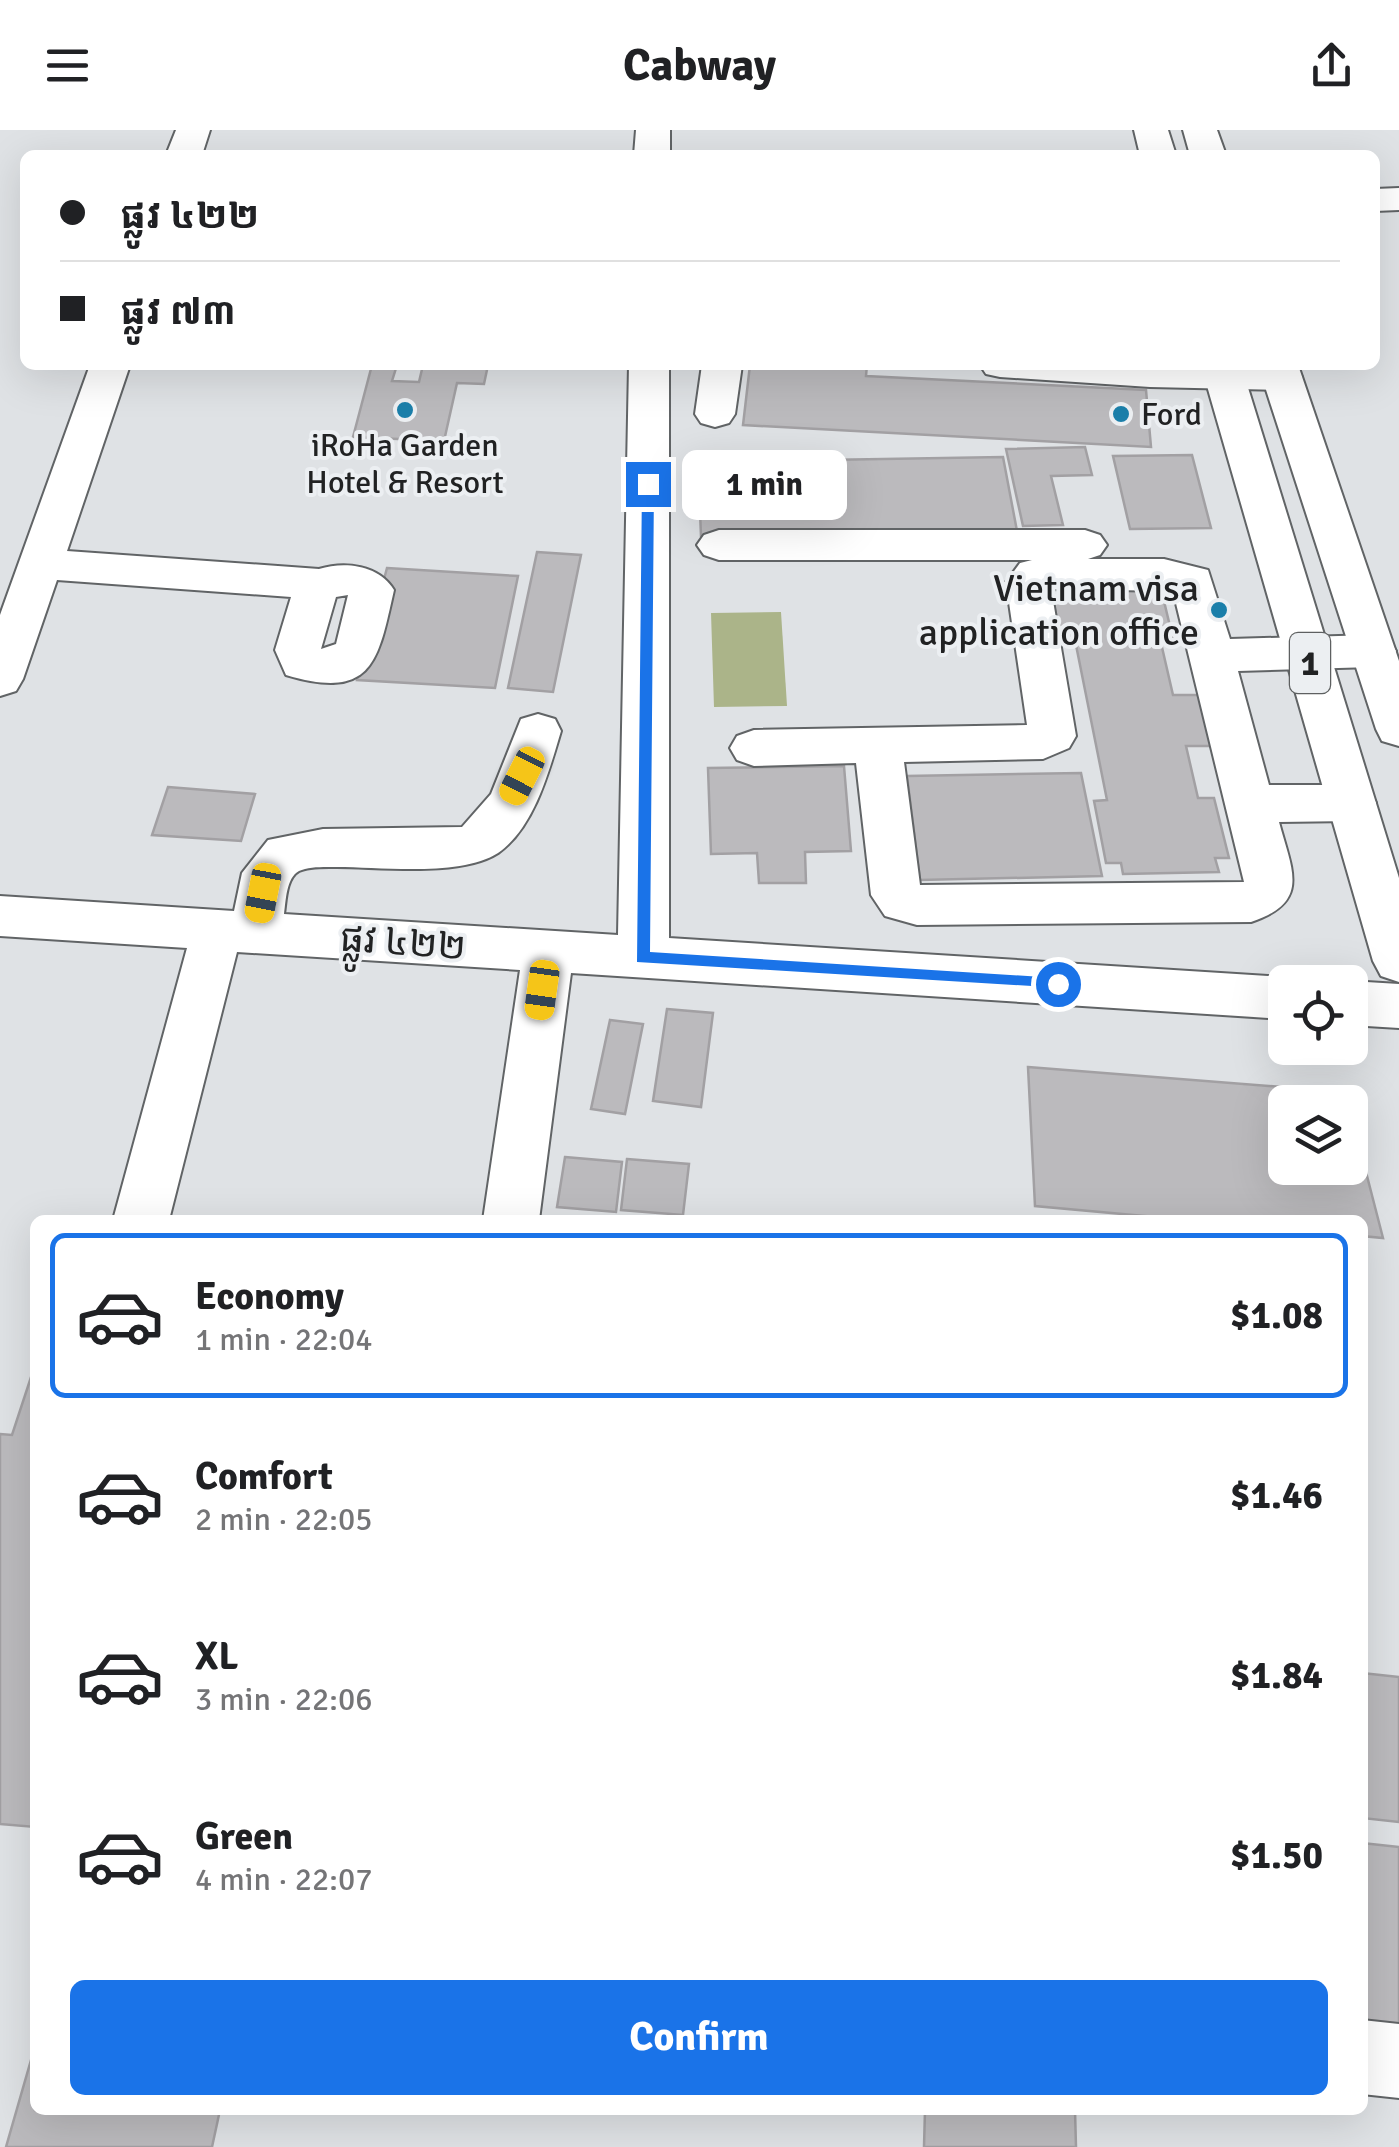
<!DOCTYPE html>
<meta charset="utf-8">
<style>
:root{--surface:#fff;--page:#f6f6f6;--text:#202124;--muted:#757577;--line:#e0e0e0;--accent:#1a73e8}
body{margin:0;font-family:Signika,"Noto Sans Khmer",sans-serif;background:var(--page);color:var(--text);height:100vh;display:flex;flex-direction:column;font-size:38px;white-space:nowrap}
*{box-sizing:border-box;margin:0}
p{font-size:32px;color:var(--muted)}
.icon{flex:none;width:55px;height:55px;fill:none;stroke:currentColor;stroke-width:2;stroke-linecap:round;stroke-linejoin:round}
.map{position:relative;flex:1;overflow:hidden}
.details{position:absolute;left:30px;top:1085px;width:1338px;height:900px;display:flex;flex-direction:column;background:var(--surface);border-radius:15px;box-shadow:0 10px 40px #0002}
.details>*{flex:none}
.hud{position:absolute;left:20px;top:20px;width:1360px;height:220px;border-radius:15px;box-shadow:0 10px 40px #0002;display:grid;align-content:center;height:220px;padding:0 40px;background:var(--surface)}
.controls{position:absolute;left:1268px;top:835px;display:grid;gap:20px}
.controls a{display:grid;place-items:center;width:100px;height:100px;border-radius:15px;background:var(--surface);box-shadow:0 10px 40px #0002;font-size:50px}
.end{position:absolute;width:45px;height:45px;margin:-22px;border:12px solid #1a73e8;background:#fff;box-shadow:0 0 0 5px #fff}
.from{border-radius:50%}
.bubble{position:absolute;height:70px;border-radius:15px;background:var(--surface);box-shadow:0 10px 40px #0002;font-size:32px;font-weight:700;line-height:70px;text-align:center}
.car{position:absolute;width:30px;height:60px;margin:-30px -15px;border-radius:12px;box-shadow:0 0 8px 2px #0007;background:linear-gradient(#f5c518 24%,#345 0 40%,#f5c518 0 76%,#345 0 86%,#f5c518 0)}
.hud b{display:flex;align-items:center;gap:35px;height:95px;font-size:38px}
.hud b+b{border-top:2px solid var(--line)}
.hud i{width:25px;height:25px;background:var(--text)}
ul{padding:18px 0 0;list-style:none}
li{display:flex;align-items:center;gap:30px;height:165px;margin:0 20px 15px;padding:0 20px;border:5px solid transparent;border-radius:15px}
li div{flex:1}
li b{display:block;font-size:38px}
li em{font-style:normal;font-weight:700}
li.on{border-color:var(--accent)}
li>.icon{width:90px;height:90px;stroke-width:1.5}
.action{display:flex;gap:20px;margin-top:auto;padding:20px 40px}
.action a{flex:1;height:115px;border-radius:15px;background:var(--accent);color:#fff;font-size:40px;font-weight:700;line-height:115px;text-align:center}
header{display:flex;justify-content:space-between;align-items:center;height:130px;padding:0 40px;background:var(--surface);font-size:45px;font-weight:700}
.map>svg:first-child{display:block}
.green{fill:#abb489}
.building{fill:#bbbabd;stroke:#a2a0a3;stroke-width:2.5}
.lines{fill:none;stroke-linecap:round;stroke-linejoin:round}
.minor-casing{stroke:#616466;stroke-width:4}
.highway-casing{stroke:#616466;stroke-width:4}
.minor{fill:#fff;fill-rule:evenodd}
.highway{fill:#fff;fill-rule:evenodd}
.route{fill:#1a73e8}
.poi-dot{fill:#1b7faa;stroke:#eceff2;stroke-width:4}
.labels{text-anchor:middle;stroke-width:8;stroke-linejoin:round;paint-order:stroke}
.far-poi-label{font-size:32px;fill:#212223;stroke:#eceff2;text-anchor:start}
.shield{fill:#eceff2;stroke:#5e6061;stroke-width:2.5}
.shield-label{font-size:35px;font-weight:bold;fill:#212223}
.poi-label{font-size:38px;fill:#212223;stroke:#eceff2;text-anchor:end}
.street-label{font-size:38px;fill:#212223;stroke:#eceff2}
</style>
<header><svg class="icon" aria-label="menu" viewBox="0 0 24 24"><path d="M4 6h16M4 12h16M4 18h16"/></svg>Cabway<svg class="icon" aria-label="share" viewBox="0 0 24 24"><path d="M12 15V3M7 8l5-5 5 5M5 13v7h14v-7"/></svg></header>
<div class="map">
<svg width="1399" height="2017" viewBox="0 0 1399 2017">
<rect width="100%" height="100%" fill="#dfe2e5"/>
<path class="green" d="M781 482 787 576 714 577 711 483Z"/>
<path class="building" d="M372 235H397L392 251 419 252 423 235H488L484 254 457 253 444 311 353 307Z
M750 235H867L866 246 1146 260 1151 317 743 295Z
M1085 317 1092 345 1051 346 1063 395 1023 396 1006 319Z
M1192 325 1211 398 1130 399 1113 326Z
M1003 327 1017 401 701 406 698 332Z
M537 422 581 425 553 562 508 558Z
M387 438 518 446 495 558 357 550Z
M1145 456 1148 467H1163L1174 513H1161L1173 565H1203L1216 616H1186L1198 668H1214L1229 728H1215L1219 742 1123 744 1121 733H1106L1094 671 1107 670 1076 515H1062L1053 470H1068L1066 458Z
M844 636 851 721 805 722 806 753H759L757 723 711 724 708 638Z
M1081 643 1102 746 920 750 907 646Z
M168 657 255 664 241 711 152 705Z
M667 879 713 883 701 977 653 971Z
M610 890 643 894 625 984 591 979Z
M1028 937 1345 962 1348 972H1285V1038H1350V980L1383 1108 1362 1106V1090H1188L1035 1076Z
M565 1027 622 1032 616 1082 557 1077Z
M627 1029 689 1034 683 1085 621 1080Z
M35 1235V1697L0 1694V1304L12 1305Z
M1362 1543 1399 1547V1692L1362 1688Z
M1362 1713 1399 1717V1917L1362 1912Z
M33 1923 35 1980H220L212 2017H6Z
M925 1980H1075L1076 2017H924Z"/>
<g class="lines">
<defs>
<path id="minor" d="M176 0H210L202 25H166Z
M636 0H670V25H634Z
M1399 58V80L1375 81V59Z
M90 235H130L67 421 319 439C345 431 379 435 394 460 378 531 373 571 286 545L275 520 291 467 57 450 23 549 16 561 0 566V485ZM348 465 336 514 321 519 336 467Z
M629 235H669V808L1285 847 1303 852H1285V889L571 843 539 1090H483L520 840 237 822 169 1090H113L187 818 0 806V766L234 781 242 743 268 710 323 699 462 697 491 664 521 589 538 584 555 589 561 601C549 641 534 698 498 723 461 747 381 737 337 737 327 737 309 736 299 741 286 748 286 771 284 784L618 805Z
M702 235H742L735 284 729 293 715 297 701 293 695 284Z
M980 235H1284L1296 238 1302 247 1296 256 1282 260 1150 257 1000 247 986 244Z
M719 400H1085L1100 405 1107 415 1100 425 1088 429H1164L1208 440 1230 509 1373 505 1389 510 1396 521 1389 532 1373 537 1238 541 1269 655H1352L1369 660 1376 673 1369 686 1352 691 1279 692C1292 741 1311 772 1251 792L917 795 885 786 871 765 856 633 754 636 737 630 730 618 737 606 754 600 1027 595 1006 452 1020 433 1032 430H719L704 425 697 415 704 405ZM1051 459 1173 461 1244 752 920 755 904 632 1043 629 1069 618 1076 606Z
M1350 851 1399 854V898L1350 895V852H1347Z
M1362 1890 1399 1894V1968L1362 1964Z"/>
<path id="highway" d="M1134 0H1168L1176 25H1140Z
M1183 0H1217L1226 25H1190Z
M1201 235H1241L1399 748V852L1381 846 1373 831Z
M1258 235H1298L1399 531V616L1382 611 1376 599Z"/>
</defs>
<use href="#minor" class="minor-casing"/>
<use href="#highway" class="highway-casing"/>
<use href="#minor" class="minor"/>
<use href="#highway" class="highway"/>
</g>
<path class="route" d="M648 350 654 354 650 822 1058 848 1064 850V858L637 832 642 354Z"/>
<g class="poi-dot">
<circle cx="405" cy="280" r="10"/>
<circle cx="1121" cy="284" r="10"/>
<circle cx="1219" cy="480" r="10"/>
</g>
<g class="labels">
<g class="far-poi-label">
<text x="1141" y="295">Ford</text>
<text x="405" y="326" text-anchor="middle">iRoHa Garden<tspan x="405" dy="37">Hotel &amp; Resort</tspan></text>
</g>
<rect class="shield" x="1290" y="503" width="40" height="60" rx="8"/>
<g class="shield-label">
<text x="1310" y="545">1</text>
</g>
<g class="poi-label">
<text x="1199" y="471">Vietnam visa<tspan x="1199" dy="44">application office</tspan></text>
</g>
<g class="street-label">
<text transform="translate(403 812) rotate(4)" y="13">ផ្លូវ ៤២២</text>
</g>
</g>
</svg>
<div class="controls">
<a><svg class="icon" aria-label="locate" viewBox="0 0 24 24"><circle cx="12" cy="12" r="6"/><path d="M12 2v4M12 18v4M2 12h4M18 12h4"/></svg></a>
<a><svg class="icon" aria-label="layers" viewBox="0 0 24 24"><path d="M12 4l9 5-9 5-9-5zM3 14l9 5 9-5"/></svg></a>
</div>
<i class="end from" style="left:1058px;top:854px"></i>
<i class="end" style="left:648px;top:354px"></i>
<div class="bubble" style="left:682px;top:320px;width:165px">1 min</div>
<i class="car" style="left:522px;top:646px;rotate:207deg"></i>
<i class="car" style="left:263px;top:763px;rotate:191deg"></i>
<i class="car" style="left:542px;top:860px;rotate:188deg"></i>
<div class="hud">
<b><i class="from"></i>ផ្លូវ ៤២២</b>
<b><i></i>ផ្លូវ ៧៣</b>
</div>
<section class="details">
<ul>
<li class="on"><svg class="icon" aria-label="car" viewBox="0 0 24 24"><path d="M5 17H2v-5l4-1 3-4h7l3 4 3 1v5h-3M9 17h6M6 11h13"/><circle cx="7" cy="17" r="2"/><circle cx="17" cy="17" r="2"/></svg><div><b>Economy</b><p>1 min · 22:04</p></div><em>$1.08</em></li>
<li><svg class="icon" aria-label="car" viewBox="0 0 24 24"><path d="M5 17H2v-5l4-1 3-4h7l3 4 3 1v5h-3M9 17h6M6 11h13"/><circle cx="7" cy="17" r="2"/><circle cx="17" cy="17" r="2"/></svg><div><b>Comfort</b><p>2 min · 22:05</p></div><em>$1.46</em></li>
<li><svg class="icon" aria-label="car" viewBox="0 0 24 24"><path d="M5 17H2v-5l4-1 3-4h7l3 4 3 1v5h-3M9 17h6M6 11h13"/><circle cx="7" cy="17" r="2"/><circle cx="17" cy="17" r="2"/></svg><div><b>XL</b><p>3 min · 22:06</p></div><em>$1.84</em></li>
<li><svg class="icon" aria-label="car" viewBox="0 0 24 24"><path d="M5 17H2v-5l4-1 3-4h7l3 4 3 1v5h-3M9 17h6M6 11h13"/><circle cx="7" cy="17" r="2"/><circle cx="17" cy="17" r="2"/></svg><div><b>Green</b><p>4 min · 22:07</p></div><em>$1.50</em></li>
</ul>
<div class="action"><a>Confirm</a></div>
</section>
</div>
